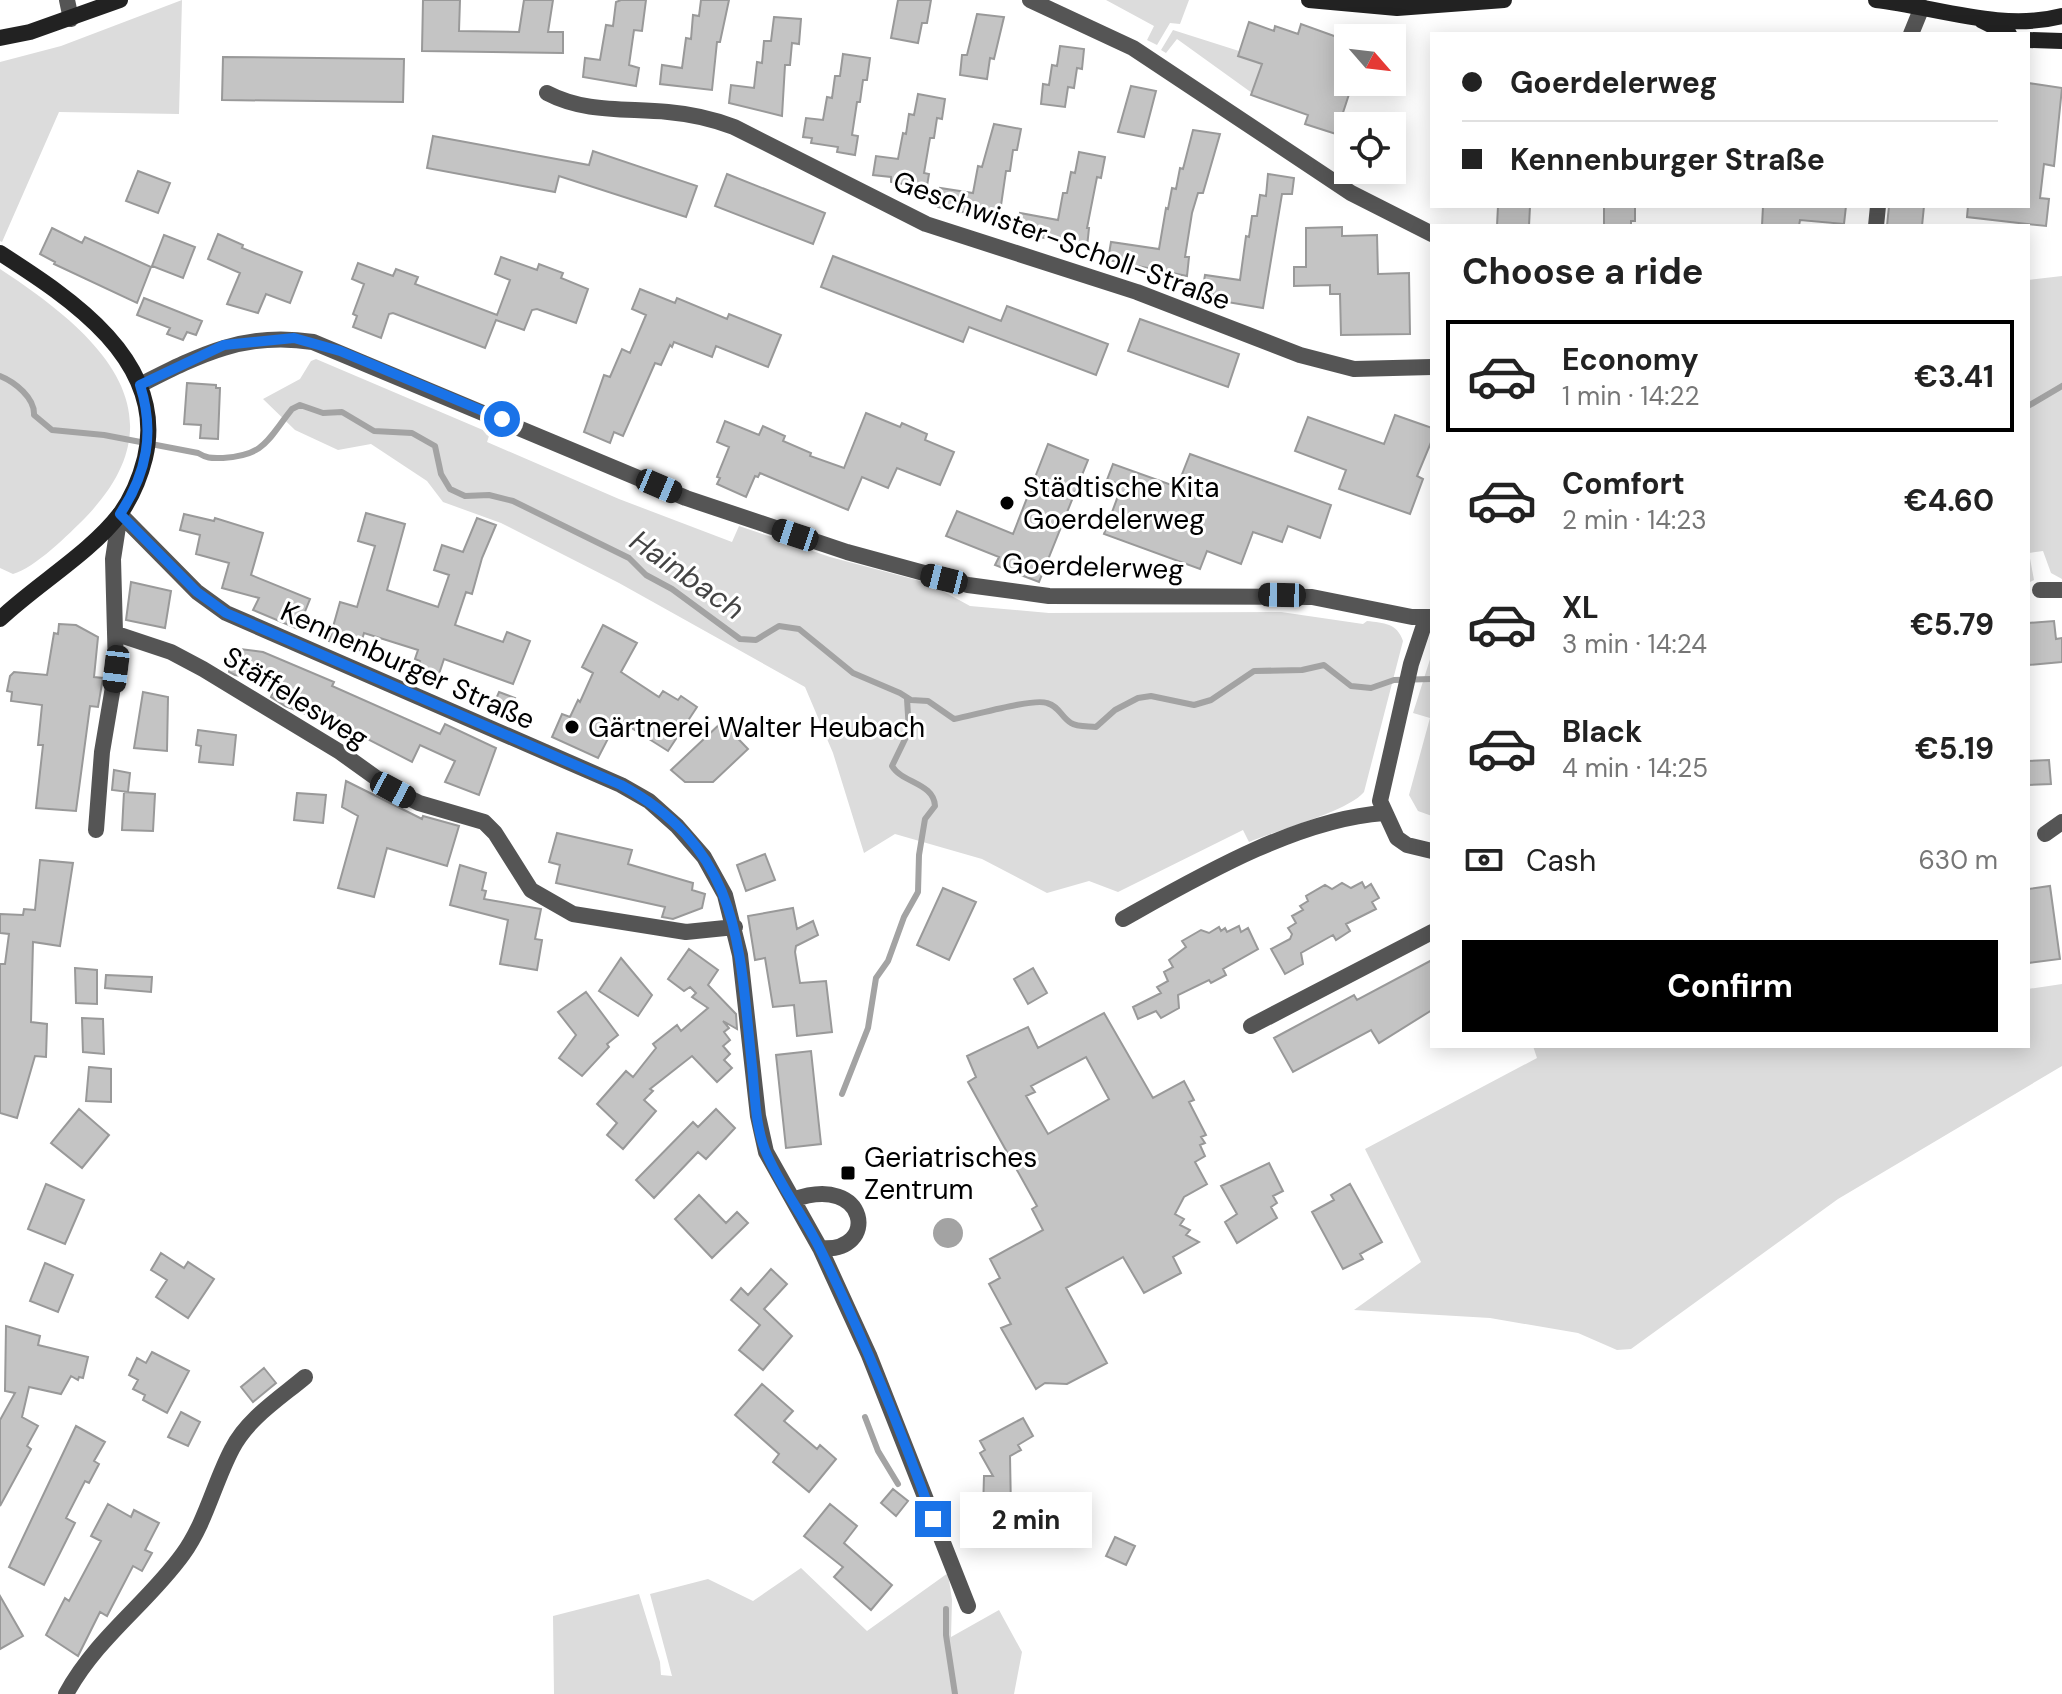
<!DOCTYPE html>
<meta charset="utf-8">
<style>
:root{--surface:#fff;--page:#f2f2f2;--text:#222;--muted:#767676;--line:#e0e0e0;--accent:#000}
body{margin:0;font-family:"DM Sans",sans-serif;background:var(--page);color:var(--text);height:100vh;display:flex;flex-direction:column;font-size:30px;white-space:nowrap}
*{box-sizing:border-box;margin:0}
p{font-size:26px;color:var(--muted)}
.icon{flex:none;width:44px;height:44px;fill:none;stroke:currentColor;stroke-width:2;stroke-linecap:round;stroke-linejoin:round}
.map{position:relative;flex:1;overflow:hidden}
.details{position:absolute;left:1430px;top:224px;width:600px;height:824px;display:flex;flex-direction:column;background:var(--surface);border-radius:0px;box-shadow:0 4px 20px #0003}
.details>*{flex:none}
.top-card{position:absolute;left:1430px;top:32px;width:600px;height:176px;border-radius:0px;box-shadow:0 4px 20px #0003;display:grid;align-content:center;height:176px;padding:0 32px;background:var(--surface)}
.needle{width:52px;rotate:118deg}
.controls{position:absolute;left:1334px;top:24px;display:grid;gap:16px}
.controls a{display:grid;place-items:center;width:72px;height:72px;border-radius:0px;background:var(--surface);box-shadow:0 4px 20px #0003;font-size:40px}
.end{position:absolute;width:36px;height:36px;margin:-18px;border:10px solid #1a73e8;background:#fff;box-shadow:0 0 0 4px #fff}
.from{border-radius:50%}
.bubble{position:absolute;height:56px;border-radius:0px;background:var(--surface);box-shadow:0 4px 20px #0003;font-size:26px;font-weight:700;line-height:56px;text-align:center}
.car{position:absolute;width:24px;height:48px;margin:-24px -12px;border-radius:10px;box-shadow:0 0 6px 2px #0007;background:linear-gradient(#222 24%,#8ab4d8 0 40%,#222 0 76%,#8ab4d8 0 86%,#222 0)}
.top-card b{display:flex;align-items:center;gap:28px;height:76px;font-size:30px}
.top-card b+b{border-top:2px solid var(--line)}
.top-card i{width:20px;height:20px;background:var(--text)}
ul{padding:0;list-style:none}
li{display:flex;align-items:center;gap:24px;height:112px;margin:0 16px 12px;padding:0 16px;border:4px solid transparent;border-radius:0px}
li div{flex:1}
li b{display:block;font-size:30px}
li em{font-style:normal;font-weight:700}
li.selected{border-color:var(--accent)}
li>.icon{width:72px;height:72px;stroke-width:1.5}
h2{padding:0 32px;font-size:36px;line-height:96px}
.pay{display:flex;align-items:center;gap:20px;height:88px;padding:0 32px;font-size:30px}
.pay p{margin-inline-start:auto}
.primary-button{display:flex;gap:16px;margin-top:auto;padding:16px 32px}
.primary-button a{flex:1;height:92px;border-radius:0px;background:var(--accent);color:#fff;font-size:32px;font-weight:700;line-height:92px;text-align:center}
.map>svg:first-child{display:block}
.green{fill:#dcdcdc}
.water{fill:#a3a3a3}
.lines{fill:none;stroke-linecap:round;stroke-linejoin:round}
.stream{stroke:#a3a3a3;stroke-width:6}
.building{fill:#c4c4c4;stroke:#999;stroke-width:2;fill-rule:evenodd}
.street{stroke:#555;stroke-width:16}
.secondary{stroke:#222;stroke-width:16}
.route{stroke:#1a73e8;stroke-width:10}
.poi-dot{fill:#000;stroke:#fff;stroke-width:3}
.labels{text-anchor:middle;stroke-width:6;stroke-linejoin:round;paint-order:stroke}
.street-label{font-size:28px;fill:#000;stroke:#fff}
.poi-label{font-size:28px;fill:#000;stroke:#fff;text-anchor:start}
.water-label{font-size:30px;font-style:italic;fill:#444;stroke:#fff}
</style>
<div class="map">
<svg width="2062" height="1694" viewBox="0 0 2062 1694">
<rect width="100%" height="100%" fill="#fff"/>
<path class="green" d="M182 0 179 114 59 112 2 242 0 241V62L61 46Z
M1106 0H1189L1180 24 1170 23 1157 45 1147 40 1154 26Z
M1173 30 1239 51 1238 56 1259 63 1266 52 1252 93 1177 39 1166 53 1161 50Z
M0 269C93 330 189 411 85 518 69 534 35 568 13 574L0 568Z
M2062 276V579L2051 573 2043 551 2029 553 2034 580 2028 583V280Z
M316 359 490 433 487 442 619 499 732 542 739 526 830 557 928 583 970 606 1049 613 1281 612 1363 624 1367 621C1384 623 1397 623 1403 641L1364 792C1349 811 1277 830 1249 842L1243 830 1118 892 1089 881 1047 893 982 859 895 834 864 853 833 753 805 687 619 583 501 523 443 502 427 481 371 444 338 450 295 430 263 399 300 379 311 361Z
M1432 653V816L1418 811 1409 795 1430 718 1413 713Z
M2062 984V1066L1838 1199 1631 1349 1617 1350 1578 1333 1490 1318 1354 1310 1421 1262 1365 1149 1537 1058 1533 1046H2028V989Z
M801 1568 867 1631 948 1573 952 1600 951 1637 999 1610 1022 1652 1014 1694H554L553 1616 639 1594 660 1662 661 1675 672 1676 650 1594 708 1579 753 1601Z"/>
<path class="water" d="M933 1233a15 15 0 1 1 30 0a15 15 0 1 1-30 0Z"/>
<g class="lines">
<path class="stream" d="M0 376C15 382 35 398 34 415L52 430 104 435 198 453C208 459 212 458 223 458 266 455 267 440 292 409L300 405 323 413 342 412 374 431 412 433 435 446 441 474 450 489 465 496 489 495 513 501 629 558 646 575 672 589 740 639 756 640 779 626 799 629 853 673 900 693 911 700 928 701 954 719C972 716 1032 698 1047 703 1059 706 1061 717 1071 723 1077 727 1088 726 1096 727L1115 710 1138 698 1151 696 1194 705 1211 700 1254 671 1302 670 1324 665 1351 686 1371 688 1394 680 1432 679
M2028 406 2062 386
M842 1094 868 1028 876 978 888 961 904 917 918 892 919 855 925 819 935 806C934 783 902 783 892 766L909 731 907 699
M865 1417 878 1451 898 1484
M946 1609V1635L955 1694"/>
</g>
<path class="building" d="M423 0H460L459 31 519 32 524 0H553L548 32H563V53L422 51Z
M621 0H646L642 31 634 30 629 65 639 68 636 86 583 77 585 58 600 60 606 25 613 26 616 2Z
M701 0H729L720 42H717L712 90 660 84 662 65 682 68 686 38 691 39 693 15 699 16Z
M898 0H931L927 23H922L918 43 891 38Z
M977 14 1004 17 994 59 990 58 987 79 960 75 962 55H967Z
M774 17 801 19 799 44 792 43 790 65H785L782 116 729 103 731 85 754 88 757 62 762 63 764 41H771Z
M1249 22 1274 31 1275 26 1298 34 1301 24 1348 41V82H1353L1336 134 1305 124 1308 115 1251 95 1262 64 1238 56Z
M1060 46 1084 49 1082 69 1077 68 1074 88 1068 87 1065 107 1041 104 1043 84 1049 85 1052 65 1057 66Z
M843 54 870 58 867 80H863L860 102H857L852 135 858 136 855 155 837 152 838 147 811 143 812 138 803 137 806 118 823 120 827 97 832 98 835 76H840Z
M223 57 404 59 403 102 222 100Z
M2028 83 2062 88 2054 166 2044 164 2040 198 2049 199 2046 226 1967 217 1968 206H2028Z
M1131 86 1156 91 1144 137 1118 132Z
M918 94 945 99 942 119 937 118 934 138H930L924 173 929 174 926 192 908 190 909 185 891 182V177L873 175 876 156 898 159 903 133 906 134 909 114 914 115Z
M994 124 1021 129 1017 150H1013L1010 171H1006L999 219 938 207 940 188 973 193 978 166 982 167Z
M1193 130 1220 134 1203 193H1198L1192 213 1185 257H1189L1187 276 1108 260 1111 242 1159 249 1166 208 1168 209 1172 188 1176 189 1180 168 1183 169Z
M433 136 589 165 593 151 697 186 686 217 559 176 555 192 427 168Z
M1079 152 1105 157 1101 178 1097 177 1087 228H1089L1087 247 1016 232 1020 213 1058 220 1063 193H1067L1071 172 1075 173Z
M138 171 170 183 158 213 126 201Z
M727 174 825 213 813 244 715 206Z
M1268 174 1294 178 1292 194H1282L1263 308 1227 302 1228 297 1202 293 1205 275 1240 280 1246 236 1249 237 1252 216H1257L1260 195 1266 196Z
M1498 206H1530L1529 226H1497Z
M1604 206H1635V221H1631V226H1604Z
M1763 206H1846L1844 224 1800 220 1799 226H1762Z
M1889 206H1924L1922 226H1887Z
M1342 227V236L1377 235 1378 274 1409 273 1410 334 1341 335 1340 294H1330V285L1294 286V267H1306V228Z
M52 228 82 243 85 237 151 267 137 303 54 264 55 262 40 254Z
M218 234 243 245 242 248 302 272 290 303 266 294 258 313 227 304 240 273 208 259Z
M164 235 195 247 183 278 152 266Z
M833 256 1001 321 1007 306 1108 344 1096 375 969 327 963 342 821 287Z
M501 257 537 270 539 264 563 273 561 278 588 289 576 323 537 309 532 310 524 330 496 320 485 348 393 313 389 314 381 338 353 327 357 316 353 314 364 284 352 279 358 263 393 276 396 269 418 277 415 284 497 315 510 280 495 274Z
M640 289 675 303 677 298 727 319 729 314 781 335 768 367 716 346 712 357 674 342 672 347 670 345 661 365 655 363 623 436 614 432 610 443 584 432 604 375 610 377 622 349 630 353 646 315 632 309Z
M144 298 202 321 196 335 187 332 183 340 167 334 170 328 137 315Z
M1140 319 1239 354 1228 387 1128 351Z
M187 383 216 385V388H220L218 439 200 438 201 425 184 424Z
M866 413 900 427 902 423 927 434 925 440 954 452 940 485 897 468 888 488 862 477 848 510 760 473 758 477 755 476 746 497 717 484 720 478 717 477 729 447 717 442 725 421 759 435 763 426 785 436 783 441 811 453 810 456 844 468Z
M1395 415 1432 428V440L1417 476 1423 479 1410 514 1339 489 1346 470 1295 451 1308 417 1384 444Z
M1048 444 1088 460 1039 582 995 565 999 557 946 536 957 511 1013 534Z
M1190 454 1331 505 1320 538 1288 526 1282 542 1253 532 1241 564 1207 551 1200 569 1104 534 1122 485 1107 480 1113 464 1177 487Z
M366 513 405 524 387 590 438 607 449 575 434 570 442 545 463 552 477 518 496 525 482 558 472 594 466 592 455 625 503 642 507 632 530 641 513 684 444 659 438 677 417 669 420 661 415 659 418 650 364 633 359 650 329 641 340 602 357 607 375 546 358 541Z
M184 514 214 521 215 518 263 533 251 575 310 599 298 629 253 610 259 598 222 588 229 563 196 554 200 535 180 530Z
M131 582 171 591 165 628 126 620Z
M2054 621 2056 639 2062 638V662L2028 665V623Z
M59 624 76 625 98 637 94 677 103 678 98 707 90 706 76 811 36 808 43 745H38L42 705 11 701 12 692 7 691 10 676 14 672 47 675 54 633 58 634Z
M603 625 637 643 621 672 659 697 663 691 678 700 681 696 697 707 668 751 622 722 620 726 616 723 598 758 552 737 562 714 570 717 578 700 580 702 593 673 582 667Z
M232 648 263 652 334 682 332 686 440 734 445 724 496 748 479 795 445 782 455 761 420 745 412 762 321 715 319 719 285 706 271 697 277 682 235 675 229 672Z
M143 692 168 697 167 751 134 748Z
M499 692 515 698 508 715 492 708Z
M722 722 748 749 713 782H685L671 770Z
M198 730 236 735 233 765 199 762 201 746 196 745Z
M2049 760 2051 784 2028 785V761Z
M114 770 130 773 128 792 112 790Z
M346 781 422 819 423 816 459 826 447 866 387 848 374 897 338 888 358 816 342 807Z
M124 792 155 794 153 831 122 830Z
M297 793 326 795 323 823 294 820Z
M557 833 632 850 628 864 693 883 692 890 705 894 702 908 673 919 662 917 665 907 556 883 560 865 549 862Z
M765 854 775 880 746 891 737 865Z
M40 860 73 863 60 946 33 942 31 1022 47 1024 46 1057 35 1056 17 1118 0 1113V964H5L9 934 0 933V914L23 915 24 909 35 910Z
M460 865 486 873 482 890 486 891 484 899 541 909 535 939 542 940 537 970 500 964 508 920 450 905Z
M1362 882 1365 888 1371 884 1379 898 1372 902 1376 909 1346 924 1350 931 1336 940 1333 935 1301 953 1303 964 1285 974 1271 949 1290 939 1292 934 1288 928 1296 923 1292 916 1303 910 1300 906 1308 901 1306 896 1325 885 1332 889 1342 883 1351 888Z
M2050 886 2060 959 2028 963V889Z
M943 888 976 902 949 960 917 945Z
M793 908 797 929 813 921 818 935 796 946 795 952 800 983 826 981 832 1032 797 1036 794 1005 773 1007 765 958 755 960 748 916Z
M1239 926 1241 932 1248 928 1258 949 1223 969 1226 975 1211 983 1209 980 1178 995 1179 1008 1161 1018 1156 1011 1138 1019 1133 1007 1161 993 1157 987 1168 981 1164 972 1173 967 1169 960 1186 947 1182 941 1201 930 1209 933 1219 927 1221 931 1225 928 1227 932Z
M689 949 718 970 708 985 736 1014 737 1029 723 1021 729 1028 724 1032 730 1040 723 1046 730 1054 724 1060 732 1068 717 1082 692 1056 650 1089 653 1091 644 1100 656 1111 623 1149 607 1135 617 1123 597 1104 626 1071 633 1077 656 1048 653 1044 677 1025 681 1031 708 1008 692 997 696 993 690 987 684 991 668 979Z
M621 958 652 995 638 1016 599 991Z
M1432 960V1010L1379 1043 1371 1030 1293 1072 1274 1038 1354 995 1357 1000Z
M75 968 97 970V1004L76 1003Z
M1033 968 1047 993 1028 1004 1014 979Z
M106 975 152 977 151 992 105 988Z
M586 992 618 1035 607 1044 609 1047 582 1076 559 1058 576 1035 558 1012Z
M1104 1013 1153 1098 1184 1081 1194 1100 1189 1102 1206 1135 1201 1137 1205 1143 1200 1145 1205 1156 1195 1162 1207 1184 1184 1197 1175 1214 1184 1219 1180 1225 1190 1230 1186 1235 1199 1242 1173 1257 1181 1273 1144 1293 1123 1257 1066 1288 1107 1363 1067 1384 1045 1383 1036 1389 1001 1328 1011 1324 989 1284 1000 1278 990 1259 1043 1230 1032 1209 1037 1206 968 1082 976 1077 967 1056 1028 1027 1038 1048ZM1086 1057 1109 1099 1048 1134 1026 1096 1035 1092 1031 1086Z
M82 1018 103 1019 104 1054 83 1052Z
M811 1051 821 1144 786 1148 776 1055Z
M89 1067 111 1069V1102L86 1101Z
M79 1109 109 1135 82 1168 51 1143Z
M716 1109 735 1128 706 1159 698 1152 654 1198 636 1180 693 1122 698 1127Z
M1269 1163 1283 1191 1273 1196 1277 1203 1271 1207 1277 1218 1237 1243 1225 1222 1237 1214 1221 1186Z
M46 1184 84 1200 65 1244 28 1229Z
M1350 1184 1382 1242 1360 1254 1363 1259 1343 1269 1312 1212 1334 1200 1331 1195Z
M699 1195 726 1223 737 1212 748 1223 712 1258 675 1219Z
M161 1253 184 1268 188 1262 214 1279 188 1318 156 1297 167 1280 151 1270Z
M45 1263 73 1275 58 1312 30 1301Z
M771 1269 787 1284 764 1309 792 1336 763 1370 739 1350 760 1325 731 1300 741 1288 748 1295Z
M6 1326 40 1336 38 1345 88 1357 83 1378 79 1377 78 1380 71 1376 61 1394 29 1387 22 1417 38 1426 27 1446 31 1449 0 1506V1420L15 1393 5 1391Z
M152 1352 189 1371 167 1413 143 1400 145 1395 133 1389 138 1380 129 1375 137 1358 146 1363Z
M264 1368 276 1383 253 1402 241 1387Z
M762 1384 793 1411 784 1421 817 1449 820 1445 836 1459 809 1492 773 1462 779 1454 735 1415Z
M181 1412 200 1422 188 1446 168 1437Z
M1023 1418 1033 1436 1018 1445 1021 1450 1010 1456 1011 1510H983L984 1476H993L980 1453 985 1450 980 1441Z
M76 1426 105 1442 94 1461 99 1464 89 1483 85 1481 66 1518 75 1523 44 1585 9 1567Z
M893 1489 908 1501 896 1516 881 1503Z
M108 1504 131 1517 134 1510 159 1523 145 1550 152 1553 142 1571 133 1566 107 1616 100 1612 78 1656 46 1635 65 1598 69 1601 101 1541 91 1536Z
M830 1504 857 1526 844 1543 892 1585 871 1610 834 1577 843 1567 804 1536Z
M1115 1537 1135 1546 1126 1565 1106 1556Z
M0 1596 23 1636 0 1649Z"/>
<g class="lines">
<path class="street" d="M67 0 71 19
M1030 0 1133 48 1351 193 1432 234
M1911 34 1922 7
M547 93C585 113 625 108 668 112 691 114 713 119 734 127L926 224 1137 292 1300 355 1354 369 1432 367
M1876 226 1878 206
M140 385C199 355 245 331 313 342L686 498 847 552 968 585 1049 596 1312 597 1412 617H1432
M120 514 197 592 226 613 621 785 649 801 677 826 704 857 725 895 740 955 758 1116 766 1152 820 1248 869 1355 968 1606
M2040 590H2062
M1426 619 1411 664 1380 801 1397 838 1407 845 1432 851
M117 634 171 652 203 669 340 752 393 790 419 803 484 822 495 833 531 890 573 914 686 932 735 927
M96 830 102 752 116 669 113 559 120 514
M2045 834 2062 822
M1123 919C1198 877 1297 819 1384 813
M1251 1026 1432 932
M793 1200C869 1172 880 1254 820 1248
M66 1694C98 1636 147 1604 183 1554 206 1522 214 1483 232 1449 247 1419 280 1398 305 1377"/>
<path class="secondary" d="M1309 0 1397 8 1504 0
M1876 0C1936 7 2002 32 2062 16
M1981 20 2009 34
M0 38 30 32 120 0
M2028 40 2062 41
M0 253C70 298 168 361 145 458 140 478 132 497 120 514 90 553 37 584 0 619"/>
</g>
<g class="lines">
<path class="route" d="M502 419 340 351 294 338 224 345 140 385C155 432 147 473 120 514L197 592 226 613 621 785C742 851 739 946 752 1066 755 1094 755 1124 765 1150 779 1185 804 1216 821 1251 864 1338 900 1428 933 1519"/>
</g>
<g class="poi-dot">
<circle cx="1007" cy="503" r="8"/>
<circle cx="572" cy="727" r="8"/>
<rect x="840" y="1165" width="16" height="16" rx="4"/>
</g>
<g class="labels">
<g class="street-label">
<text transform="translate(1062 240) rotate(20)" y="10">Geschwister-Scholl-Straße</text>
<text transform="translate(1093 566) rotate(2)" y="10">Goerdelerweg</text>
<text transform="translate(408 665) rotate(24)" y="10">Kennenburger Straße</text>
<text transform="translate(296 697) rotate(32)" y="10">Stäffelesweg</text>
</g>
<g class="poi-label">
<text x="1023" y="497">Städtische Kita<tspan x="1023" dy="32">Goerdelerweg</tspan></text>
<text x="588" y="737">Gärtnerei Walter Heubach</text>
<text x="864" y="1167">Geriatrisches<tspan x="864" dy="32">Zentrum</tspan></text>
</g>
<g class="water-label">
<text transform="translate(687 575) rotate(35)" y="10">Hainbach</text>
</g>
</g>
</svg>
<div class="controls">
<a><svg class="needle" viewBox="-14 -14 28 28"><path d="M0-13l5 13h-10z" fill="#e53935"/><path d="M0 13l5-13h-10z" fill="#767676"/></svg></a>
<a><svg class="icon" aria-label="locate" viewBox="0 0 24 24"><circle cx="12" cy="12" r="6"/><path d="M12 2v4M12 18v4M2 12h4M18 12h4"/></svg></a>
</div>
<i class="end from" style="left:502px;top:419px"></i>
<i class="end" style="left:933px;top:1519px"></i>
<div class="bubble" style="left:960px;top:1492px;width:132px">2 min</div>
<i class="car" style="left:659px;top:486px;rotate:113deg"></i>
<i class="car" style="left:795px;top:535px;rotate:288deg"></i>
<i class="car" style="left:944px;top:579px;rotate:284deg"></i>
<i class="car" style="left:1282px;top:595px;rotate:271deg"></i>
<i class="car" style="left:116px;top:669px;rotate:187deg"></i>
<i class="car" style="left:393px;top:790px;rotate:118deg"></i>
<div class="top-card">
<b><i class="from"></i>Goerdelerweg</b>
<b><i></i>Kennenburger Straße</b>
</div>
<section class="details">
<h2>Choose a ride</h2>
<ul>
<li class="selected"><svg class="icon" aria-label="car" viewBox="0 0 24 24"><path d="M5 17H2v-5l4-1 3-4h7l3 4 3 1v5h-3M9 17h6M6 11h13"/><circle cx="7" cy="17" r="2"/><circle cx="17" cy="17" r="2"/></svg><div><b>Economy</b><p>1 min · 14:22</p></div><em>€3.41</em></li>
<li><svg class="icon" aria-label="car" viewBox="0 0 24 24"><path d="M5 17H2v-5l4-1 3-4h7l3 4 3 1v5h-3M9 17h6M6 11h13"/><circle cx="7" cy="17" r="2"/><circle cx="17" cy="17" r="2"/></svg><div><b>Comfort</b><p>2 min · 14:23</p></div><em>€4.60</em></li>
<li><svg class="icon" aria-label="car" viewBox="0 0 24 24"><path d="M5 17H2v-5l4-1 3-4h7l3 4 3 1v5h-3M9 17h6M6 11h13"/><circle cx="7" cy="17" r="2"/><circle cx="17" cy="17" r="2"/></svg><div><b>XL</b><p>3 min · 14:24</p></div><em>€5.79</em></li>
<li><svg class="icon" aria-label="car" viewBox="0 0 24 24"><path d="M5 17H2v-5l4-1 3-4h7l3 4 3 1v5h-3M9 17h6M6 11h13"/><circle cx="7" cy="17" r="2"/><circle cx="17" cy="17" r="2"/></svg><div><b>Black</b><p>4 min · 14:25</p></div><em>€5.19</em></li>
</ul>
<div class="pay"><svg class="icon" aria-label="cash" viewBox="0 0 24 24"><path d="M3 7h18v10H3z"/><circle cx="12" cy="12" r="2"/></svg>Cash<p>630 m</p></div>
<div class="primary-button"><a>Confirm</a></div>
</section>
</div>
